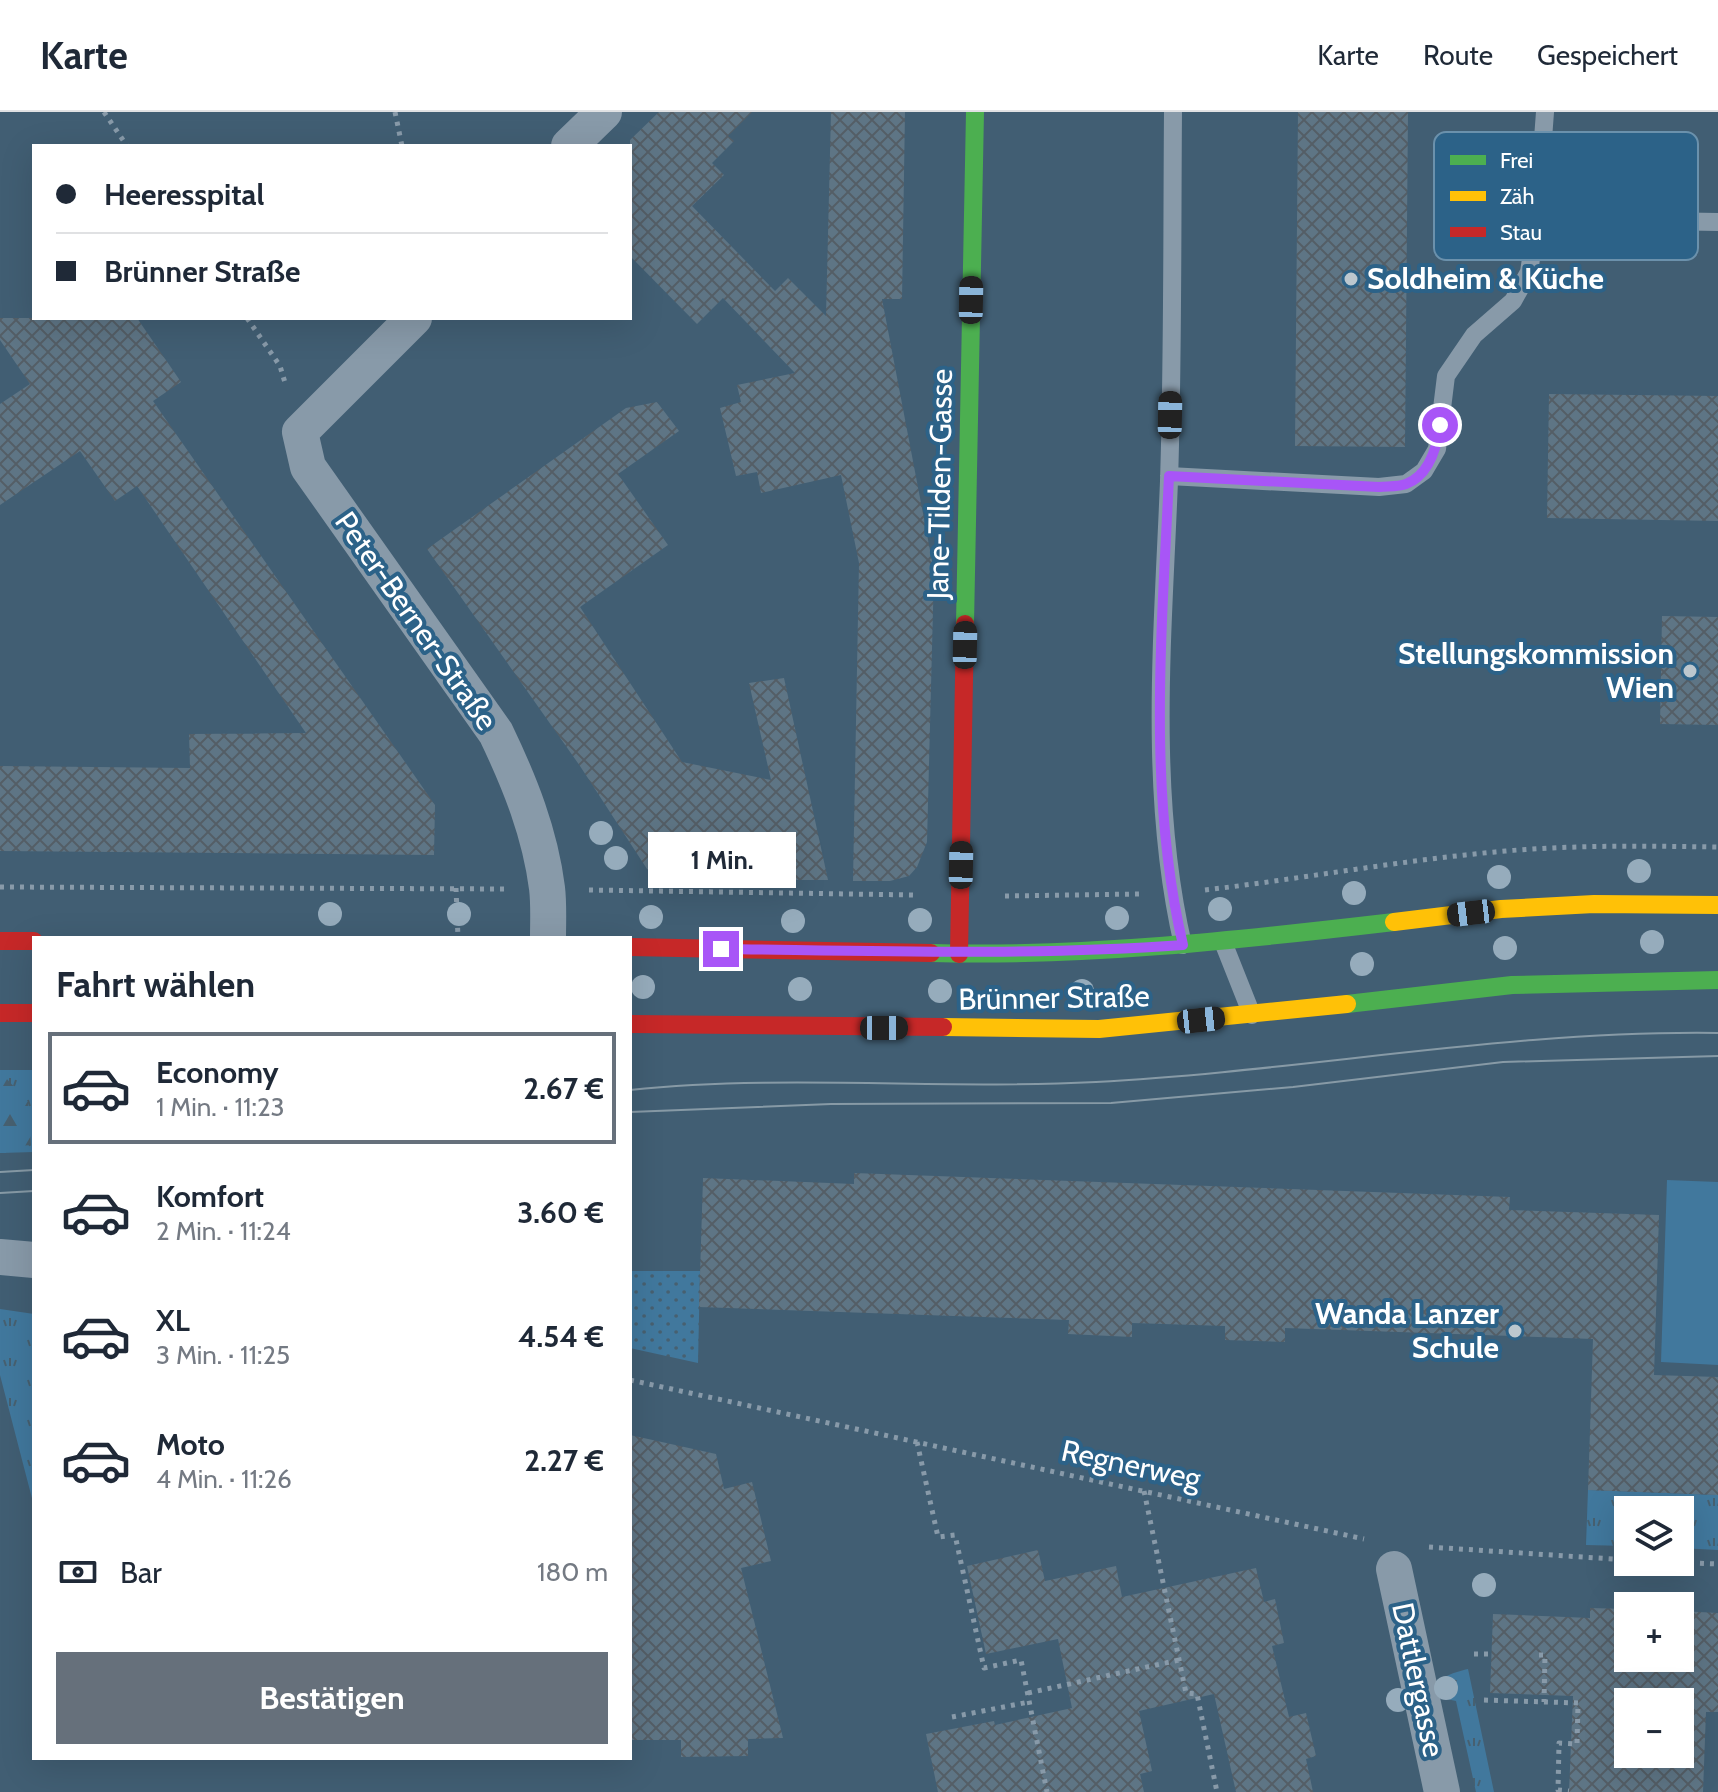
<!DOCTYPE html>
<html lang="de">
<meta charset="utf-8">
<style>
:root{--surface:#fff;--page:#f2f2f3;--text:#1f2937;--muted:#747a83;--line:#e0e1e3;--accent:#66707b}
body{margin:0;font-family:Cabin,sans-serif;background:var(--page);color:var(--text);height:100vh;display:flex;flex-direction:column;font-size:30px;white-space:nowrap}
*{box-sizing:border-box;margin:0}
p{font-size:26px;color:var(--muted)}
.icon{flex:none;width:44px;height:44px;fill:none;stroke:currentColor;stroke-width:2;stroke-linecap:round;stroke-linejoin:round}
.map{position:relative;flex:1;overflow:hidden}
.details{position:absolute;left:32px;top:824px;width:600px;height:824px;display:flex;flex-direction:column;background:var(--surface);border-radius:0px;box-shadow:0 8px 32px #0002}
.details>*{flex:none}
.hud{position:absolute;left:32px;top:32px;width:600px;height:176px;border-radius:0px;box-shadow:0 8px 32px #0002;display:grid;align-content:center;height:176px;padding:0 24px;background:var(--surface)}
.controls{position:absolute;left:1614px;top:1384px;display:grid;gap:16px}
.controls a{display:grid;place-items:center;width:80px;height:80px;border-radius:0px;background:var(--surface);box-shadow:0 8px 32px #0002;font-size:40px}
.end{position:absolute;width:36px;height:36px;margin:-18px;border:10px solid #a855f7;background:#fff;box-shadow:0 0 0 4px #fff}
.from{border-radius:50%}
.bubble{position:absolute;height:56px;border-radius:0px;background:var(--surface);box-shadow:0 8px 32px #0002;font-size:26px;font-weight:800;line-height:56px;text-align:center}
.car{position:absolute;width:24px;height:48px;margin:-24px -12px;border-radius:10px;box-shadow:0 0 6px 2px #0007;background:linear-gradient(#222 24%,#8ab4d8 0 40%,#222 0 76%,#8ab4d8 0 86%,#222 0)}
.hud b{display:flex;align-items:center;gap:28px;height:76px;font-size:30px}
.hud b+b{border-top:2px solid var(--line)}
.hud i{width:20px;height:20px;background:var(--text)}
ul{padding:0;list-style:none}
li{display:flex;align-items:center;gap:24px;height:112px;margin:0 16px 12px;padding:0 8px;border:4px solid transparent;border-radius:0px}
li div{flex:1}
li b{display:block;font-size:30px}
li em{font-style:normal;font-weight:800}
li.current{border-color:var(--accent)}
li>.icon{width:72px;height:72px;stroke-width:1.5}
h2{padding:0 24px;font-size:36px;line-height:96px}
.pay{display:flex;align-items:center;gap:20px;height:88px;padding:0 24px;font-size:30px}
.pay p{margin-inline-start:auto}
.cta{display:flex;gap:16px;margin-top:auto;padding:16px 24px}
.cta a{flex:1;height:92px;border-radius:0px;background:var(--accent);color:#fff;font-size:32px;font-weight:800;line-height:92px;text-align:center}
header{display:flex;align-items:center;gap:48px;box-sizing:border-box;height:112px;padding:0 40px;background:var(--surface);border-bottom:2px solid var(--line)}
header strong{font-size:38px}
nav{display:flex;gap:44px;margin-inline-start:auto;font-size:28px}
.map>svg:first-child{display:block}
.grass{fill:url(#grass-tufts)}
.forest{fill:url(#forest-firs)}
.park{fill:url(#park-dots)}
.garden{fill:#41789d}
.building{fill:url(#building-cross-hatch);fill-rule:evenodd}
.lines{fill:none;stroke-linecap:round;stroke-linejoin:round}
.path{stroke:#889aa9;stroke-width:5;stroke-dasharray:4 6;stroke-linecap:butt}
.lane{stroke:#889aa9;stroke-width:18}
.street{stroke:#889aa9;stroke-width:36}
.fast{stroke:#4caf50;stroke-width:18}
.slow{stroke:#ffc107;stroke-width:18}
.jam{stroke:#c62828;stroke-width:18}
.tram{stroke:#879aa6;stroke-width:2}
.tree{fill:#96acbc}
.route{stroke:#a855f7;stroke-width:10}
.poi-dot{fill:#bcc7ce;stroke:#2c6288;stroke-width:3}
.labels{text-anchor:middle;stroke-width:8;stroke-linejoin:round;paint-order:stroke}
.poi-label{font-size:30px;font-weight:bold;fill:#fff;stroke:#2c6288;text-anchor:end}
.street-label{font-size:30px;fill:#fff;stroke:#2c6288}
.key{fill:#2c6288;stroke:#6b91ac;stroke-width:2}
.key-label{font-size:22px;fill:#fff}
</style>
<header>
<strong>Karte</strong>
<nav><a>Karte</a><a>Route</a><a>Gespeichert</a></nav>
</header>
<div class="map">
<svg width="1718" height="1680" viewBox="0 0 1718 1680">
<defs>
<pattern id="grass-tufts" width="24" height="20" patternUnits="userSpaceOnUse" patternTransform="scale(2)"><rect width="24" height="20" fill="#41789d"/><path d="M3 7l-1-3M5 7V3M7 7l1-3M15 17l-1-3M17 17v-4M19 17l1-3" fill="none" stroke="#476070"/></pattern>
<pattern id="forest-firs" width="22" height="20" patternUnits="userSpaceOnUse" patternTransform="scale(2)"><rect width="22" height="20" fill="#41789d"/><path d="M5 1l3.5 6h-7zM16 11l3.5 6h-7z" fill="#476070"/></pattern>
<pattern id="park-dots" width="8" height="8" patternUnits="userSpaceOnUse" patternTransform="scale(2)"><rect width="8" height="8" fill="#41789d"/><path d="M2 2h.1M6 6h.1" fill="none" stroke="#476070" stroke-width="1.8" stroke-linecap="round"/></pattern>
<pattern id="building-cross-hatch" width="8" height="8" patternUnits="userSpaceOnUse" patternTransform="scale(2)"><rect width="8" height="8" fill="#5e7585"/><path d="M0 0l8 8M0 8l8-8" fill="none" stroke="#545e66"/></pattern>
</defs>
<rect width="100%" height="100%" fill="#415e73"/>
<path class="grass" d="M0 958H34V1040L0 1041Z
M0 1197 34 1202V1394L0 1263Z
M1588 1378 1718 1383V1438L1680 1436V1398H1628V1434L1586 1433Z
M1468 1557 1494 1680H1476L1456 1589 1442 1586C1430 1566 1452 1561 1468 1557Z"/>
<path class="forest" d="M0 966H6L28 990 31 1033 7 1035 6 1041H0Z"/>
<path class="park" d="M630 1159H700L698 1251 630 1236Z"/>
<path class="garden" d="M1667 1068 1718 1070V1253L1661 1250Z"/>
<path class="building" d="M659 0H752L728 24 734 29 712 51 724 63 692 94 775 179 788 166 826 204 831 0H905L902 187H882L934 459 927 730 917 755 909 764 890 769H853L859 451 841 363 761 381 757 360 736 364 720 296 741 290 737 273 795 261 723 186 697 212 630 144V28Z
M1298 0H1408L1405 335 1295 334Z
M0 206H137L181 270 153 289 435 693 434 743 0 739V654L190 656 189 622 306 621 137 374 115 389 80 339 0 393V292L30 272 0 228Z
M1549 282 1718 284V409L1547 406Z
M657 290 679 319 618 362 668 433 580 495 682 650 771 668 749 571 784 566 828 768H665L647 757 580 654 427 437 626 296Z
M1662 504 1718 505V613L1660 612Z
M854 1061 1510 1085 1509 1098 1659 1103 1654 1263 1718 1265V1383L1588 1378 1593 1227 1285 1216V1230L1225 1228V1214L1132 1211V1225L1068 1222 1069 1208 699 1195 703 1066 854 1072Z
M630 1323 716 1342 724 1377 752 1370 771 1449 741 1456 783 1626 748 1627V1644L681 1645V1628H630Z
M1038 1438 1045 1469 1116 1454 1122 1485 1256 1456 1264 1490 1275 1487 1284 1531 1272 1534 1289 1605 1306 1601 1316 1644 1306 1647 1313 1680H1236L1214 1582 1139 1599 1152 1659 1140 1662 1144 1680H938L926 1622 994 1609 995 1613 1072 1596 1058 1527 986 1542 967 1454Z
M1590 1496 1628 1497V1546H1680V1499L1718 1501V1600H1706L1703 1680H1569L1573 1584 1490 1581 1493 1502 1590 1506ZM1628 1590H1680V1642H1628Z"/>
<g class="lines">
<path class="path" d="M104 0 127 34
M395 0 402 34
M247 206 280 254 286 274
M0 775 507 777
M456 776 458 826
M589 778 915 783
M1205 778C1309 766 1413 746 1518 738 1585 733 1651 734 1718 735
M1005 784 1139 782
M630 1268 1364 1427
M917 1330 938 1425 955 1423 984 1556 1021 1548 1047 1680
M1144 1379 1186 1581 1197 1582 1217 1680
M1429 1435 1628 1448
M1670 1450 1718 1452
M1474 1542H1491
M1539 1543H1545L1544 1590
M1028 1581 1179 1548
M1484 1588 1578 1591 1577 1632 1559 1631 1558 1678 1569 1679
M952 1605 1029 1590"/>
<path class="lane" d="M1173 0C1172 123 1173 246 1169 369 1163 523 1148 681 1183 833
M1545 0 1537 107 1718 110
M1169 364 1379 375 1406 372 1424 359 1437 337 1446 264 1474 223 1513 189 1529 160 1537 107
M1223 830 1252 903"/>
<path class="street" d="M569 34 604 0
M414 206 300 320 308 355 496 621C520 671 540 721 547 776 549 792 548 810 548 826
M0 1145 34 1148
M1394 1457 1442 1680"/>
<path class="fast" d="M965 512 975 0
M931 841C1087 845 1240 828 1394 810
M1347 892 1512 873 1718 868"/>
<path class="slow" d="M1394 810 1501 797 1594 792 1718 793
M943 915 1099 917 1347 892"/>
<path class="jam" d="M0 829H34
M630 835 931 841
M959 842 965 512
M0 901H34
M630 912 943 915"/>
<path class="tram" d="M630 978C784 962 942 978 1096 970 1304 959 1510 918 1718 921
M630 1000 831 992 1111 991 1293 975 1503 950 1718 944
M0 1060 34 1058
M0 1081 34 1079"/>
</g>
<g class="tree">
<circle cx="601" cy="721" r="12"/>
<circle cx="616" cy="746" r="12"/>
<circle cx="1639" cy="759" r="12"/>
<circle cx="1499" cy="765" r="12"/>
<circle cx="1354" cy="781" r="12"/>
<circle cx="1220" cy="797" r="12"/>
<circle cx="330" cy="802" r="12"/>
<circle cx="459" cy="802" r="12"/>
<circle cx="651" cy="805" r="12"/>
<circle cx="1117" cy="806" r="12"/>
<circle cx="920" cy="808" r="12"/>
<circle cx="793" cy="809" r="12"/>
<circle cx="1652" cy="830" r="12"/>
<circle cx="1505" cy="836" r="12"/>
<circle cx="1362" cy="852" r="12"/>
<circle cx="643" cy="875" r="12"/>
<circle cx="800" cy="877" r="12"/>
<circle cx="940" cy="879" r="12"/>
<circle cx="1082" cy="879" r="12"/>
<circle cx="1484" cy="1473" r="12"/>
<circle cx="1446" cy="1576" r="12"/>
<circle cx="1398" cy="1588" r="12"/>
</g>
<g class="lines">
<path class="route" d="M721 837C876 839 1029 844 1183 833 1147 680 1162 519 1169 364L1379 375C1387 374 1398 375 1406 372 1430 363 1437 335 1440 313"/>
</g>
<g class="poi-dot">
<circle cx="1351" cy="167" r="8"/>
<circle cx="1690" cy="559" r="8"/>
<circle cx="1515" cy="1219" r="8"/>
</g>
<g class="labels">
<g class="poi-label">
<text x="1367" y="177" text-anchor="start">Soldheim &amp; Küche</text>
<text x="1674" y="552">Stellungskommission<tspan x="1674" dy="34">Wien</tspan></text>
<text x="1499" y="1212">Wanda Lanzer<tspan x="1499" dy="34">Schule</tspan></text>
</g>
<g class="street-label">
<text transform="translate(940 372) rotate(-89)" y="10">Jane-Tilden-Gasse</text>
<text transform="translate(416 509) rotate(55)" y="10">Peter-Berner-Straße</text>
<text transform="translate(1054 886) rotate(-1)" y="10">Brünner Straße</text>
<text transform="translate(1131 1353) rotate(12)" y="10">Regnerweg</text>
<text transform="translate(1418 1568) rotate(78)" y="10">Dattlergasse</text>
</g>
</g>
<rect x="1434" y="20" width="264" height="128" rx="12" class="key"/>
<rect x="1450" y="43" width="36" height="10" fill="#4caf50"/>
<rect x="1450" y="79" width="36" height="10" fill="#ffc107"/>
<rect x="1450" y="115" width="36" height="10" fill="#c62828"/>
<g class="key-label">
<text x="1500" y="56">Frei</text>
<text x="1500" y="92">Zäh</text>
<text x="1500" y="128">Stau</text>
</g>
</svg>
<div class="controls">
<a><svg class="icon" aria-label="layers" viewBox="0 0 24 24"><path d="M12 4l9 5-9 5-9-5zM3 14l9 5 9-5"/></svg></a>
<a>+</a>
<a>−</a>
</div>
<i class="end from" style="left:1440px;top:313px"></i>
<i class="end" style="left:721px;top:837px"></i>
<div class="bubble" style="left:648px;top:720px;width:148px">1 Min.</div>
<i class="car" style="left:971px;top:188px;rotate:1deg"></i>
<i class="car" style="left:1170px;top:303px;rotate:1deg"></i>
<i class="car" style="left:965px;top:533px;rotate:1deg"></i>
<i class="car" style="left:961px;top:753px;rotate:1deg"></i>
<i class="car" style="left:1471px;top:801px;rotate:263deg"></i>
<i class="car" style="left:1201px;top:908px;rotate:84deg"></i>
<i class="car" style="left:884px;top:916px;rotate:90deg"></i>
<div class="hud">
<b><i class="from"></i>Heeresspital</b>
<b><i></i>Brünner Straße</b>
</div>
<section class="details">
<h2>Fahrt wählen</h2>
<ul>
<li class="current"><svg class="icon" aria-label="car" viewBox="0 0 24 24"><path d="M5 17H2v-5l4-1 3-4h7l3 4 3 1v5h-3M9 17h6M6 11h13"/><circle cx="7" cy="17" r="2"/><circle cx="17" cy="17" r="2"/></svg><div><b>Economy</b><p>1 Min. · 11:23</p></div><em>2.67 €</em></li>
<li><svg class="icon" aria-label="car" viewBox="0 0 24 24"><path d="M5 17H2v-5l4-1 3-4h7l3 4 3 1v5h-3M9 17h6M6 11h13"/><circle cx="7" cy="17" r="2"/><circle cx="17" cy="17" r="2"/></svg><div><b>Komfort</b><p>2 Min. · 11:24</p></div><em>3.60 €</em></li>
<li><svg class="icon" aria-label="car" viewBox="0 0 24 24"><path d="M5 17H2v-5l4-1 3-4h7l3 4 3 1v5h-3M9 17h6M6 11h13"/><circle cx="7" cy="17" r="2"/><circle cx="17" cy="17" r="2"/></svg><div><b>XL</b><p>3 Min. · 11:25</p></div><em>4.54 €</em></li>
<li><svg class="icon" aria-label="car" viewBox="0 0 24 24"><path d="M5 17H2v-5l4-1 3-4h7l3 4 3 1v5h-3M9 17h6M6 11h13"/><circle cx="7" cy="17" r="2"/><circle cx="17" cy="17" r="2"/></svg><div><b>Moto</b><p>4 Min. · 11:26</p></div><em>2.27 €</em></li>
</ul>
<div class="pay"><svg class="icon" aria-label="cash" viewBox="0 0 24 24"><path d="M3 7h18v10H3z"/><circle cx="12" cy="12" r="2"/></svg>Bar<p>180 m</p></div>
<div class="cta"><a>Bestätigen</a></div>
</section>
</div>
